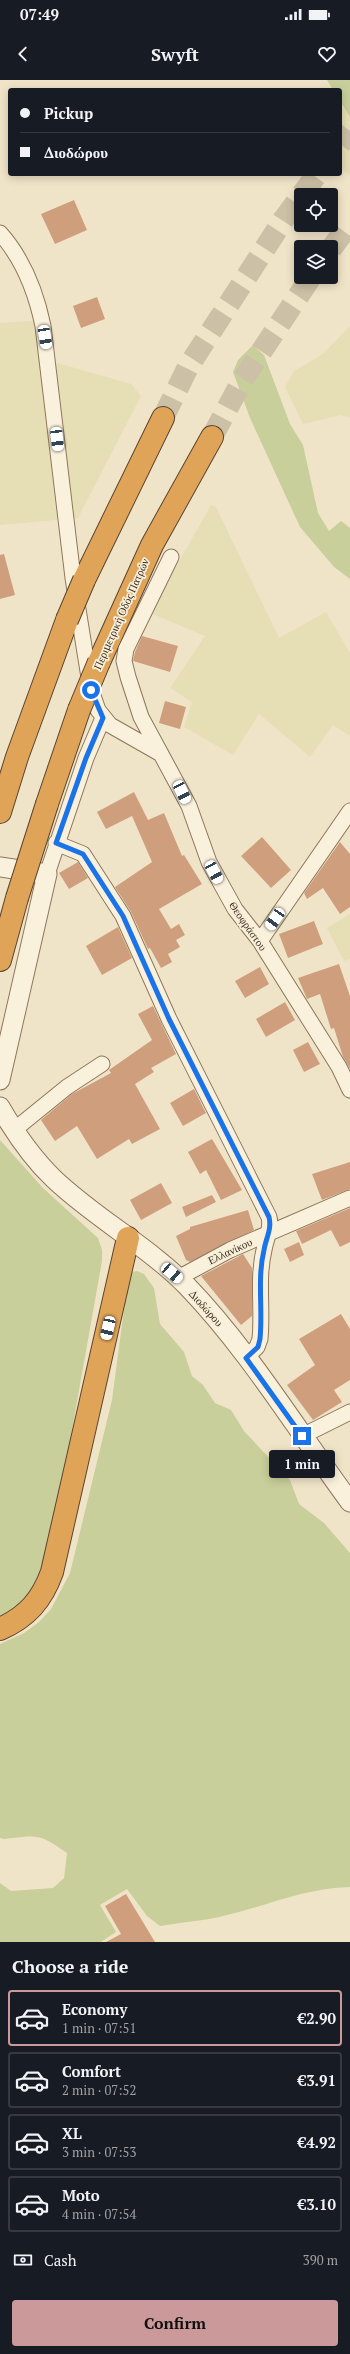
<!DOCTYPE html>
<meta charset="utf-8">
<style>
:root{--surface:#171b24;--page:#242831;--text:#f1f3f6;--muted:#9ea1a6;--line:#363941;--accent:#cc999b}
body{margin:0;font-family:"PT Serif",serif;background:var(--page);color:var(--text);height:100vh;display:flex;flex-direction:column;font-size:15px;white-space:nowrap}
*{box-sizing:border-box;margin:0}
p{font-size:13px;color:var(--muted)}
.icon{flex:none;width:22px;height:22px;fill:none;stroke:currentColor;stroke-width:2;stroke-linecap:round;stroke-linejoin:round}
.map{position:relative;height:1862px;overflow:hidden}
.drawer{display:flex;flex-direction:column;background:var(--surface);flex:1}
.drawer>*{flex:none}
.top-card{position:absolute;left:8px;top:8px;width:334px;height:88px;border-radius:4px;box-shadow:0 2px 10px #0003;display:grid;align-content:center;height:88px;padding:0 12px;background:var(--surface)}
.controls{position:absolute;left:294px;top:108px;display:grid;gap:8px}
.controls a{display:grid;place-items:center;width:44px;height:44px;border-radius:4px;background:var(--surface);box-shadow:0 2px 10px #0003;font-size:20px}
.end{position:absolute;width:18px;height:18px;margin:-9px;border:5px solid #1a73e8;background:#fff;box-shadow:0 0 0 2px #fff}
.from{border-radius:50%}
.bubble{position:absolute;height:28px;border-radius:4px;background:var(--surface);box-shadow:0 2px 10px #0003;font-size:13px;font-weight:800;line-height:28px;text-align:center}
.car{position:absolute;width:12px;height:24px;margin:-12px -6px;border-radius:5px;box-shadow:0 0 3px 1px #0007;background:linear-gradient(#fff 24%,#345 0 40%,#fff 0 76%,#345 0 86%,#fff 0)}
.top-card b{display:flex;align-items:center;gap:14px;height:38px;font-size:15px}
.top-card b+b{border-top:1px solid var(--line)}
.top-card i{width:10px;height:10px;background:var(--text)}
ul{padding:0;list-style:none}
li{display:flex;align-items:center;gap:12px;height:56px;margin:0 8px 6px;padding:0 4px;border:2px solid var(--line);border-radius:4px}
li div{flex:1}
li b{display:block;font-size:15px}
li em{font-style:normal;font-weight:800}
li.on{border-color:var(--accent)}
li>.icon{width:36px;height:36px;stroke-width:1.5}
h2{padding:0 12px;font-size:18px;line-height:48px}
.pay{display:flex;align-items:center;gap:10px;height:44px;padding:0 12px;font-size:15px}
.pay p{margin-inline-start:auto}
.primary-button{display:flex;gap:8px;margin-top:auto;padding:8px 12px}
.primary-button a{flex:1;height:46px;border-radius:4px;background:var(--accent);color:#111;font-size:16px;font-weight:800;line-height:46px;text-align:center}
.status{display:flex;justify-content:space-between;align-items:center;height:28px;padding:0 20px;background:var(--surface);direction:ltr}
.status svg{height:11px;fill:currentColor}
header{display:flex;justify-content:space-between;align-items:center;height:52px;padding:0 12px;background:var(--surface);font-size:18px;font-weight:800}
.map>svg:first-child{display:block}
.farmland{fill:#e6deb5}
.green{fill:#c9cf9b}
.building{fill:#cf9f7d}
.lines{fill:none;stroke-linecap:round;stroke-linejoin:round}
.motorway-tunnel{stroke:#ccc0a6;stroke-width:22;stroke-dasharray:22 11;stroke-linecap:butt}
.minor-casing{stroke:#8d765c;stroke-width:17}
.tertiary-casing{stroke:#8d765c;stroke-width:21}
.motorway-casing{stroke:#5b4430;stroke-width:24}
.minor{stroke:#faf1dc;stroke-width:15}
.tertiary{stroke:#faf1dc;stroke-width:19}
.motorway{stroke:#e0a458;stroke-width:22}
.motorway-bridge-casing{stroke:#5b4430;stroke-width:24;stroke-linecap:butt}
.motorway-bridge{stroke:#e0a458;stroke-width:22}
.route{stroke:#1a73e8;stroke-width:5}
.labels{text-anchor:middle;stroke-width:3.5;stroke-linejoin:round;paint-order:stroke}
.street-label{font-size:11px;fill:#3d2e20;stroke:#f7eed8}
</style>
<div class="status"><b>07:49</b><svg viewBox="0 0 49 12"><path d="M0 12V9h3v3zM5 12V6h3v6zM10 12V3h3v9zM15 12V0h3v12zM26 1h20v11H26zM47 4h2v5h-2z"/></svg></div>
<header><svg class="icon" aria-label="back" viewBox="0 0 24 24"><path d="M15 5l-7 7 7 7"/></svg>Swyft<svg class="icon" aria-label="heart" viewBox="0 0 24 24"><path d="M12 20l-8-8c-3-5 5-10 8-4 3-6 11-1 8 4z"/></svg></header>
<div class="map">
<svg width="350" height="1862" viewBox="0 0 350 1862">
<rect width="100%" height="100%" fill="#f0e4c8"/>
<path class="farmland" d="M344 28 350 37V96L340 87V29Z
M46 240 54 282 131 304 141 316 78 438 0 445V243Z
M350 246V338L341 335 303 344 285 307 294 291 323 274Z
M211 425 216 427 279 558 326 532 350 573V656L333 645 310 677 259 634 233 675 184 647 192 622 170 608 205 556 150 533Z
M350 834V879L344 881 327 848Z"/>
<path class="green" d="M327 0H350V37L340 21V10H333Z
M253 265 264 275 290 344 303 365 318 433 329 451 341 441 350 448V499L334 487 300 447 250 338 233 292 238 280Z
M0 1060 43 1108 98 1158 102 1170V1181L56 1440 34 1513 0 1540Z
M137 1191 144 1194 154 1208 160 1244 184 1272 192 1296 203 1305 215 1323 231 1330 244 1351 290 1400 299 1424 324 1443 350 1473V1807C306 1808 269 1825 227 1835 206 1841 182 1842 160 1846L147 1836 127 1809 100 1825 116 1852 101 1862H0V1803L11 1811 53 1808 64 1798 67 1773C39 1753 37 1755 4 1759L0 1758V1564L24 1553 39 1542 51 1529 70 1493 112 1320 128 1199 132 1192Z"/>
<path class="building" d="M74 120 87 150 55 164 41 134Z
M97 217 105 239 81 248 73 226Z
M4 474 15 515 0 519V475Z
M142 556 178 566 170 592 133 581 135 572Z
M165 621 186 627 180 649 159 643Z
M134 712 148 740 164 733 182 776 184 775 202 804 159 829 171 849 179 844 185 855 176 860 180 867 168 874 172 882 161 888 150 868 148 869 131 832 115 807 152 782 132 736 106 749 97 732Z
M262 757 291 790 271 808 241 776Z
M340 762 350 774V827L340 834 323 808 307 819 304 813Z
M78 782 88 798 69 809 59 793Z
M314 841 323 864 288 878 279 854Z
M118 847 132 878 102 895 86 866Z
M339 884 350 916V989L343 977 334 948 331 949 320 914 307 919 298 898Z
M260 887 269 904 245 918 235 901Z
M285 922 295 940 266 957 256 939Z
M153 926 176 974 151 988 154 992 135 1004 160 1049 132 1064 129 1059 97 1079 77 1046 55 1061 41 1040 72 1014 111 993 109 990 152 960 138 934Z
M308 962 320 984 304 992 293 970Z
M194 1009 206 1033 183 1046 170 1023Z
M212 1059 242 1110 221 1120 206 1090 200 1094 188 1072Z
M350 1082V1109L322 1120 312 1094Z
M161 1103 172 1123 141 1140 130 1120Z
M212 1115 216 1122 186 1137 182 1127Z
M350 1128V1162L340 1167 331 1150 302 1164 296 1151Z
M248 1130 254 1150 190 1182 186 1180 176 1156 190 1149V1147Z
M299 1162 304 1175 290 1182 284 1169Z
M243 1174 252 1188V1236L241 1245 201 1196Z
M341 1234 350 1249V1300L334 1310 342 1322 313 1340 287 1305 315 1285 299 1259Z
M126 1814 155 1862H106L121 1854 105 1826Z"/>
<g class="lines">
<path class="motorway-tunnel" d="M340 64 350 51
M331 169 350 143
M163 338 188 287 284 139 317 94
M212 357 243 299 311 197"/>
<defs>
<path id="minor" d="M0 153C24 180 36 212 43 246L73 498 91 610 98 630 110 645 161 674
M171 477 126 569 124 581 128 597 141 637 189 726 209 782 235 829 260 861 339 987 350 1010
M56 763 83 774 123 836 169 939 269 1137C272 1149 266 1158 264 1170 257 1199 263 1229 260 1259L257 1267 246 1278
M47 794 86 678 103 638
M260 861 350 731
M14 1050 67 1007 102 984
M178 1198 230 1170 350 1118
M302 1356 350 1332"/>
<path id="tertiary" d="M0 787 47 794 0 1000
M0 1027C15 1053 32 1078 54 1099 95 1138 146 1165 186 1205 248 1269 297 1350 350 1422"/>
<path id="motorway" d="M84 500 163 338
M99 582 152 465 212 357
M47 724 79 630
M0 732 17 677 67 540
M0 880 17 818
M0 1549C27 1537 42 1520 52 1492L128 1158"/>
</defs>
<use href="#minor" class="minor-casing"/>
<use href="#tertiary" class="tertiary-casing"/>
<use href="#motorway" class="motorway-casing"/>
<use href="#minor" class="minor"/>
<use href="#tertiary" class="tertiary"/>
<use href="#motorway" class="motorway"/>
<defs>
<path id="motorway-bridge" d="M67 540 84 500
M79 630 99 582
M17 818 47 724"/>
</defs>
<use href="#motorway-bridge" class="motorway-bridge-casing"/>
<use href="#motorway-bridge" class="motorway-bridge"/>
</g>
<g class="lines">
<path class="route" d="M91 610 103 638 86 678 56 763 83 774 123 836 169 939 269 1137C272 1149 266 1158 264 1170 257 1199 263 1229 260 1259L258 1267 246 1278 302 1356"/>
</g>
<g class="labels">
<g class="street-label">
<text transform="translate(121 534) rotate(-66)" y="4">Περιμετρική Οδός Πατρών</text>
<text transform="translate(248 846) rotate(55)" y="4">Θεοφράστου</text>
<text transform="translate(230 1171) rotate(-25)" y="4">Ελλανίκου</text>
<text transform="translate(206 1228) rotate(48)" y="4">Διοδώρου</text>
</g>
</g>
</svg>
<div class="controls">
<a><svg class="icon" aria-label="locate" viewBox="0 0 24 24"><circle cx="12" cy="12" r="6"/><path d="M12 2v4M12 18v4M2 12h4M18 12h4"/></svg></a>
<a><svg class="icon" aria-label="layers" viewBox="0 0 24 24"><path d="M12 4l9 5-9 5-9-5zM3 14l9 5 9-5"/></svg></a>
</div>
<i class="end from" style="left:91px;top:610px"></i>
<i class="end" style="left:302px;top:1356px"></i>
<div class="bubble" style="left:269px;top:1370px;width:66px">1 min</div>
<i class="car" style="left:45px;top:257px;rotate:171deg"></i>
<i class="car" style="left:57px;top:359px;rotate:173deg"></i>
<i class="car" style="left:182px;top:712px;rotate:154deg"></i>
<i class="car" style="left:214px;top:792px;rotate:152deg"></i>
<i class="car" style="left:275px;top:839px;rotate:215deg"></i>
<i class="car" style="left:172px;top:1193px;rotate:131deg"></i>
<i class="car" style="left:108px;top:1248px;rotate:193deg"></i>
<div class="top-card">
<b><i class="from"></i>Pickup</b>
<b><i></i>Διοδώρου</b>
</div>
</div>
<section class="drawer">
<h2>Choose a ride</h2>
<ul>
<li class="on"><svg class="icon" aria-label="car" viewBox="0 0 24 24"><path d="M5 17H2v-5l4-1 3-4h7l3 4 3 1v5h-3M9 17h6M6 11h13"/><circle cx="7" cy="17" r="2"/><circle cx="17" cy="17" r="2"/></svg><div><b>Economy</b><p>1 min · 07:51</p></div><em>€2.90</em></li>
<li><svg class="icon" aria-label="car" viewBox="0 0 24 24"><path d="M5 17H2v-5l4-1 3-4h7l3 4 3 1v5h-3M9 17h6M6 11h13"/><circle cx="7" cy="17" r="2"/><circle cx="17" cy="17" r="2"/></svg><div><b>Comfort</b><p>2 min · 07:52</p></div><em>€3.91</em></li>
<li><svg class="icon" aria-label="car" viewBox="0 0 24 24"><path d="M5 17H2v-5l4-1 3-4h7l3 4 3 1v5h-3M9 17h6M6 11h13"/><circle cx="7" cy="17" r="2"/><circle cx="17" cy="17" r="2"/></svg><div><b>XL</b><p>3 min · 07:53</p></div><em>€4.92</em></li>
<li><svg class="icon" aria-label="car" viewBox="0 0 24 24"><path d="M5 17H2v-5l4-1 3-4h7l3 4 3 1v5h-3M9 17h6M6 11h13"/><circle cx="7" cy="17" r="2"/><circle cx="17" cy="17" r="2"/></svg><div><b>Moto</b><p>4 min · 07:54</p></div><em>€3.10</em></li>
</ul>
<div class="pay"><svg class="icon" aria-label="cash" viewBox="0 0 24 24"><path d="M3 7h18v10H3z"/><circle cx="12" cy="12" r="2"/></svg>Cash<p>390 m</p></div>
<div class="primary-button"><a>Confirm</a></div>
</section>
